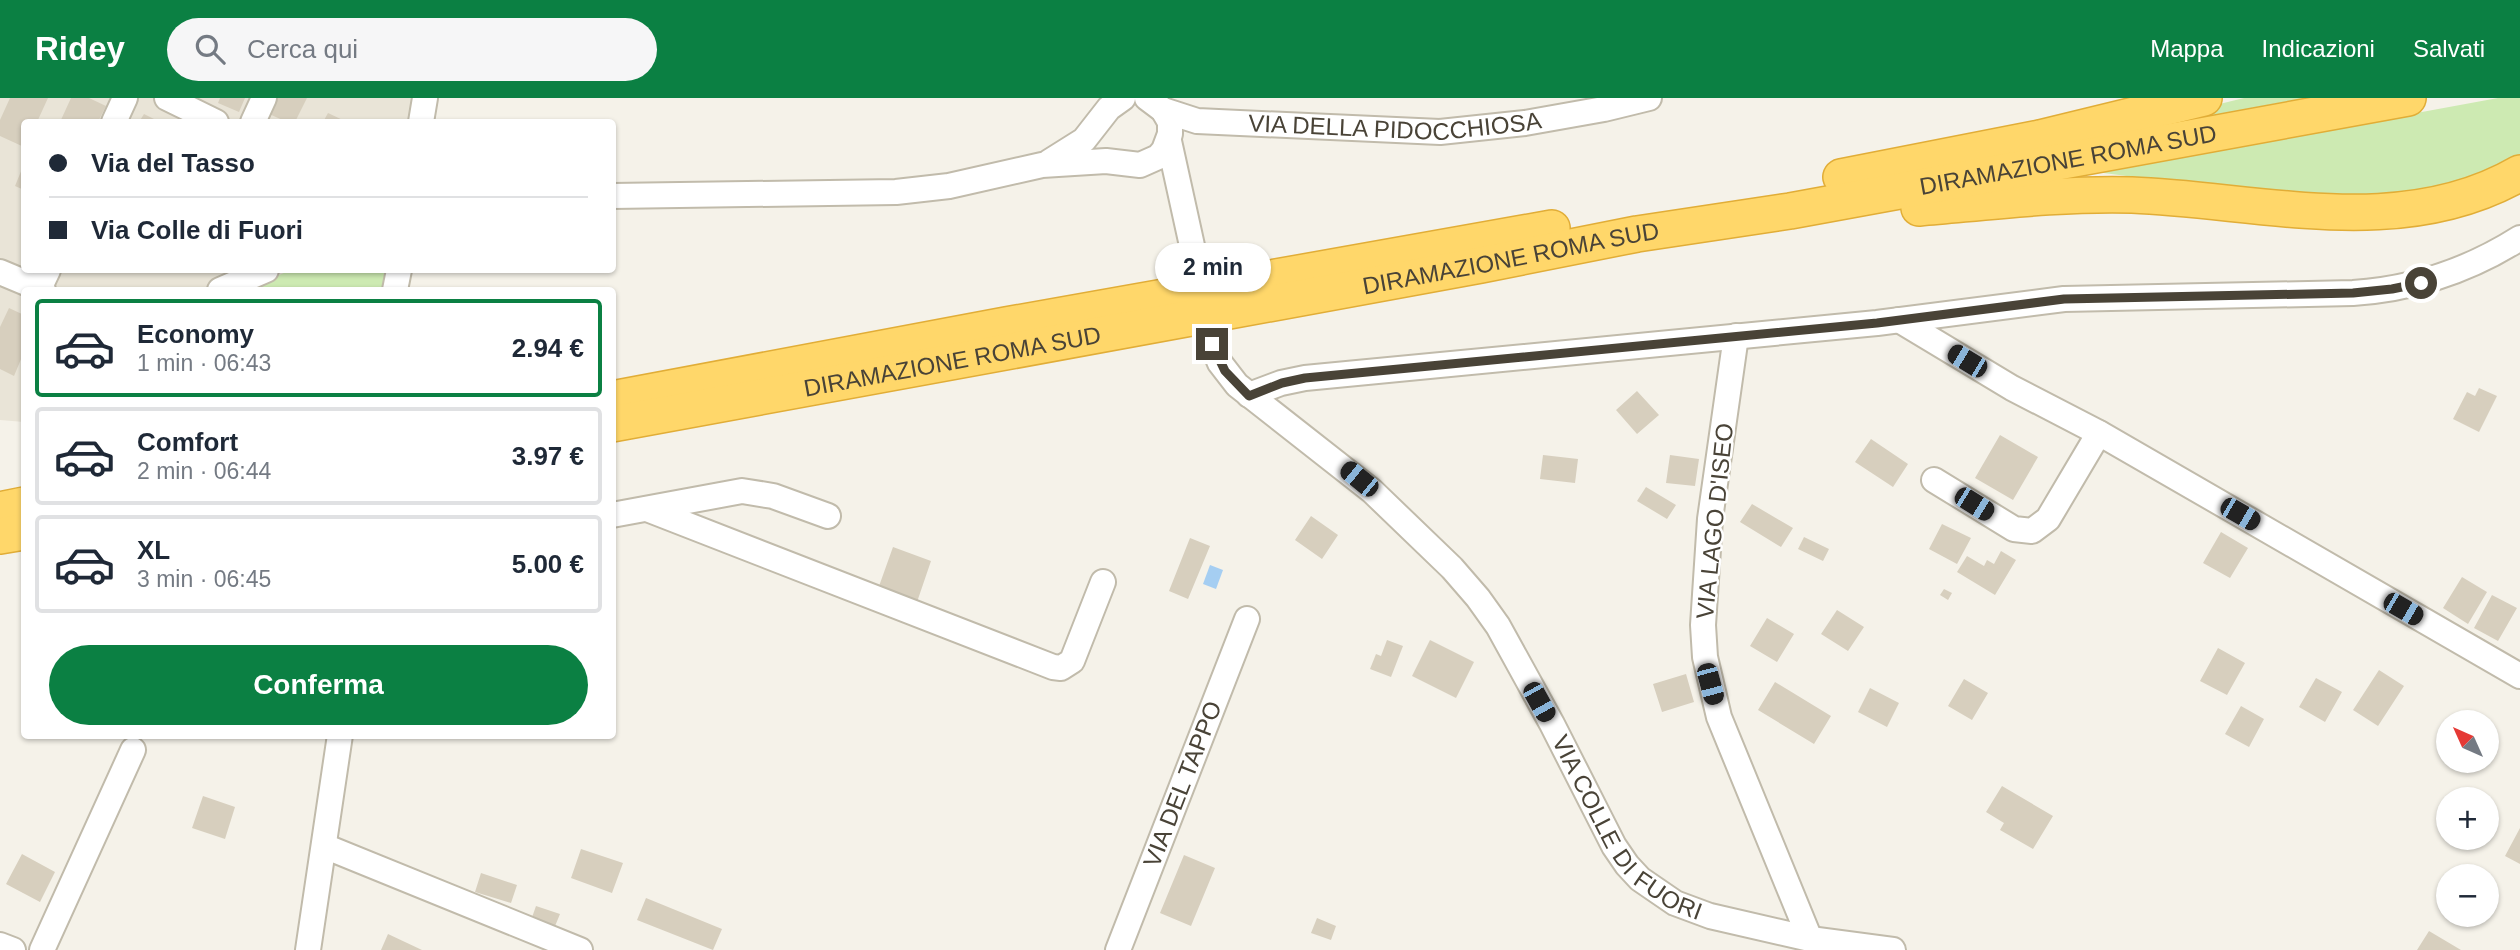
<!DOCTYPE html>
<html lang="it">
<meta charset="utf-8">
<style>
:root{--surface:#fff;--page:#f6f6f7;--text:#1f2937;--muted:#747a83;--line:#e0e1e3;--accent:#0b8043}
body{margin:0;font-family:Arial,sans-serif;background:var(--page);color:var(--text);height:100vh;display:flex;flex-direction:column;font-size:26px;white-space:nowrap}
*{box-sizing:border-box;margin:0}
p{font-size:23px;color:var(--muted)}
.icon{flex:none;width:38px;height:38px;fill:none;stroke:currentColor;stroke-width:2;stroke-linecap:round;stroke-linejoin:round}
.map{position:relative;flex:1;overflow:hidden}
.drawer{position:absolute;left:21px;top:189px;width:595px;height:452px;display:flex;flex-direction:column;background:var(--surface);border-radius:7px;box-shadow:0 2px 5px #0004}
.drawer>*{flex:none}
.guide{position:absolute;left:21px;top:21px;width:595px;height:154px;border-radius:7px;box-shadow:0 2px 5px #0004;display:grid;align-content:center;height:154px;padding:0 28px;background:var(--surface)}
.needle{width:46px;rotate:315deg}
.controls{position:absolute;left:2436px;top:612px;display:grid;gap:14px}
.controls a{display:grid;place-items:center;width:63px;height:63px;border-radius:50%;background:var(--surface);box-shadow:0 2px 5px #0004;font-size:35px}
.end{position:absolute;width:32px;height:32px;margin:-16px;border:9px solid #494337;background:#fff;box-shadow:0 0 0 4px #fff}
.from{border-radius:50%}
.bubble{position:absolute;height:49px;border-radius:24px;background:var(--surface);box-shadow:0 2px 5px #0004;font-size:23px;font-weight:800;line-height:49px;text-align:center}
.car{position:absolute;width:21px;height:42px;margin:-21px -10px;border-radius:9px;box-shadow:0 0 5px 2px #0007;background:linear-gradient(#222 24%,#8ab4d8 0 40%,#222 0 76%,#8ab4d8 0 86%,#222 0)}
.guide b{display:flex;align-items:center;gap:24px;height:66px;font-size:26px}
.guide b+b{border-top:2px solid var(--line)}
.guide i{width:18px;height:18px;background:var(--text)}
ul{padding:12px 0 0;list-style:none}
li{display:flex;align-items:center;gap:21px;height:98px;margin:0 14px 10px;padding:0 14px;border:4px solid var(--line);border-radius:7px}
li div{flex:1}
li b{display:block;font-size:26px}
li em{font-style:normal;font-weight:800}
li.active{border-color:var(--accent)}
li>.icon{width:63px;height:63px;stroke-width:1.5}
.primary-button{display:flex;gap:14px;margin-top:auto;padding:14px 28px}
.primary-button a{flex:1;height:80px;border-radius:42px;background:var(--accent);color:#fff;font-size:28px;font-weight:800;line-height:80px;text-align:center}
header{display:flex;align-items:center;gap:42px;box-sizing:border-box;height:98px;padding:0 35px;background:var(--accent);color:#fff}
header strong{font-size:33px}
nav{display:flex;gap:38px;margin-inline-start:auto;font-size:24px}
.search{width:490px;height:63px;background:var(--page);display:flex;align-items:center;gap:18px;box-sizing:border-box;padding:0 24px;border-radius:38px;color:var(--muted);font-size:26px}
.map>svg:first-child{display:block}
.residential{fill:#e9e4d7}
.green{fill:#cdeab2}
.water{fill:#a5cef2}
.building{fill:#d7cfbe}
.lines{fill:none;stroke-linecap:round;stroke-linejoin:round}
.minor-casing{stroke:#c1bbab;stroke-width:28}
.highway-casing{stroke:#e1ad37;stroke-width:38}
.minor{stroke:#fff;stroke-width:24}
.highway{stroke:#ffd76a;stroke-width:35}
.route{stroke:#494337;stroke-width:9}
.labels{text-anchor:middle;stroke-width:5;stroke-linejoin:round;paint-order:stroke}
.street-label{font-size:24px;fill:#494337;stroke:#fff}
</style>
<header>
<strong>Ridey</strong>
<div class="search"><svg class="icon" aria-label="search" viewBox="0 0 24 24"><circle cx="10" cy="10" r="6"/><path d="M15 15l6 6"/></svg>Cerca qui</div>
<nav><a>Mappa</a><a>Indicazioni</a><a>Salvati</a></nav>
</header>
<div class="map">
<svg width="2520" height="852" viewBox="0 0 2520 852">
<rect width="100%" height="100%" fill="#f5f2e9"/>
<path class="residential" d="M0 0H427L424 24H24V172H403L400 192H24V324L0 322Z"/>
<path class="green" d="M2244 0H2306L2057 46Z
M2498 0H2520V58L2447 91 2312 102 2096 74Z
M291 172H393L389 192H243Z"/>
<path class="water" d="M1210 467 1223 472 1216 491 1203 486Z"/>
<path class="building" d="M10 0H48L37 24H24V49L0 38V22Z
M71 0H89L106 8 98 24H60Z
M220 0H245L239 14 218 5Z
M274 0H307L295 24H287L267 15Z
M328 15 347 24H323Z
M144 16 160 24H139Z
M24 66V92L15 88Z
M9 210 24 217V254L14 278 0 271V229Z
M2479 290 2497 298 2479 334 2453 321 2467 294 2475 298Z
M1637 293 1659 317 1637 336 1616 312Z
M2000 337 2038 359 2013 402 1975 380Z
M1871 341 1908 366 1893 389 1855 364Z
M1543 357 1578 361 1575 385 1540 381Z
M1670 357 1699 361 1695 388 1666 385Z
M1646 389 1676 407 1667 421 1637 403Z
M1752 406 1793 430 1781 449 1740 424Z
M1311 418 1338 437 1322 461 1295 442Z
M1942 426 1971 440 1957 466 1929 451Z
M2221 434 2248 450 2230 480 2203 465Z
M1804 439 1829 451 1823 463 1798 451Z
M1190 440 1210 448 1188 501 1169 493Z
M893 449 931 463 917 504 878 491Z
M2001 453 2016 462 1995 497 1957 474 1967 458 1984 468 1987 462 1994 466Z
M2462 479 2487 494 2468 526 2443 510Z
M1944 491 1952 495 1948 502 1940 497Z
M2492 497 2517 510 2498 543 2474 530Z
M1837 512 1864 529 1848 553 1821 536Z
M1767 520 1794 536 1777 564 1750 548Z
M1387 542 1403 548 1391 579 1370 571 1376 556 1381 558Z
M1430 542 1474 564 1456 600 1412 578Z
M2218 550 2245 565 2227 597 2200 583Z
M2379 572 2404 588 2378 628 2353 612Z
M1686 576 1694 604 1662 614 1653 586Z
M2316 580 2342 594 2325 624 2299 609Z
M1964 581 1988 595 1972 622 1948 608Z
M1775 584 1831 618 1814 646 1758 612Z
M1870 590 1899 605 1887 629 1858 614Z
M2241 608 2264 621 2249 649 2225 636Z
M2002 688 2053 718 2033 751 2000 732 2004 725 1986 714Z
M203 698 235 709 225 741 192 730Z
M2520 730V766L2505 758Z
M581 751 623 765 612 795 571 780Z
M22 756 55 774 40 804 6 786Z
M1184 757 1215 770 1191 828 1160 815Z
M481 775 517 787 511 805 475 794Z
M646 800 722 831 713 852 637 822Z
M536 808 560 816 553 833 530 825Z
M1317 820 1336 828 1331 842 1311 835Z
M2429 833 2461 852H2417Z
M388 836 422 852H381Z"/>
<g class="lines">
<defs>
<g id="minor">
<path d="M167 0 216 24"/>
<path id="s1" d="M1163 12 1197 23 1440 34 1525 25 1604 11 1649 0"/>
<path d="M114 24 125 0"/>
<path d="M253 24 264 0"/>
<path d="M421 24 425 0"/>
<path d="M1169 43 1198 175"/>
<path d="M1049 64 1084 42 1109 10 1123 0"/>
<path d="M612 98 896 94 949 88 1042 67 1106 63 1140 67 1158 59 1164 52 1170 36V24L1163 12 1147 0"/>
<path d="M0 174 43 192"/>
<path d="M39 191 48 172"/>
<path d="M220 192 266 172"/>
<path d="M395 192 399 172"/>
<path d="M1899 222 2012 290 2099 335 2520 578"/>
<path d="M1736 238 1710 421 1703 527 1705 559 1719 619 1810 841"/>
<path id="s2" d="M1212 246 1220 265 1237 287 1372 393 1452 470 1478 500 1498 528 1552 626 1614 748 1627 767 1640 781 1675 805 1710 818 1810 841 1893 852"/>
<path d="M1249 297 1281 285 1305 280 1877 225 2064 201 2353 195C2414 191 2468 173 2520 140"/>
<path d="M1934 382 2014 431 2032 433 2048 421 2099 335"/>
<path d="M647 411 1053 569 1061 570 1072 563 1103 484"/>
<path d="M612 417 742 393 773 398 828 418"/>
<path d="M324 748 580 852"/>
<path d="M0 847 13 852"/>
<path d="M42 852 133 652"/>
<path d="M308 852 340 637"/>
<path id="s3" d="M1118 852 1247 521"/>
</g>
<g id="highway">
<path d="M1841 79 2040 40 2204 0"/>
<path d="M1919 110C1990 104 2062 95 2132 97 2261 102 2401 144 2520 75"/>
<path d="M612 301 1006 227 1552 130"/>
<path id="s4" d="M612 326 1481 167 1637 136 1790 113 2408 0"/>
<path d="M0 412 24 407"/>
<path d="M0 438 24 434"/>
</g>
</defs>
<use href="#minor" class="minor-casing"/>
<use href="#highway" class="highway-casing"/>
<use href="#minor" class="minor"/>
<use href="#highway" class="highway"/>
</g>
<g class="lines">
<path class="route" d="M1212 246 1225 273 1249 298 1282 285 1305 280 1877 225 2064 201 2353 195 2392 191 2421 185"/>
</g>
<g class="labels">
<g class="street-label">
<text dy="8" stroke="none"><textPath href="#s1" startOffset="234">VIA DELLA PIDOCCHIOSA</textPath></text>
<text dy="8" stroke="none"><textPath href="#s4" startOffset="1480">DIRAMAZIONE ROMA SUD</textPath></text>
<text dy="8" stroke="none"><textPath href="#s4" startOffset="914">DIRAMAZIONE ROMA SUD</textPath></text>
<text dy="8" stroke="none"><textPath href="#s4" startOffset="346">DIRAMAZIONE ROMA SUD</textPath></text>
<text transform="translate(1715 423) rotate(-84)" y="8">VIA LAGO D'ISEO</text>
<text dy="8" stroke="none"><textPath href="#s3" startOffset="178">VIA DEL TAPPO</textPath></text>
<text dy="8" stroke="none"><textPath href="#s2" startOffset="649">VIA COLLE DI FUORI</textPath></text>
</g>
</g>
</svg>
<div class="controls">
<a><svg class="needle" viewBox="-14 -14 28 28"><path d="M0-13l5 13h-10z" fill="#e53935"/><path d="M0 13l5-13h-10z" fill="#747a83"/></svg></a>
<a>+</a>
<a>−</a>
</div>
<i class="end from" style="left:2421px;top:185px"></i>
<i class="end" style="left:1212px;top:246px"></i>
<div class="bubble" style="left:1155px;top:145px;width:116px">2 min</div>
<i class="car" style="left:1967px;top:263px;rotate:301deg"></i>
<i class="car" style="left:1359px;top:381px;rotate:309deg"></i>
<i class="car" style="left:1974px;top:406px;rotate:122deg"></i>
<i class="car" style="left:2240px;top:416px;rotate:120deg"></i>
<i class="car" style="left:2403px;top:511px;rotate:120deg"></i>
<i class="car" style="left:1710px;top:586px;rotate:165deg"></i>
<i class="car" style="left:1539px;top:604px;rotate:151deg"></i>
<div class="guide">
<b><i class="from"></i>Via del Tasso</b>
<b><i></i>Via Colle di Fuori</b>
</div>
<section class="drawer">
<ul>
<li class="active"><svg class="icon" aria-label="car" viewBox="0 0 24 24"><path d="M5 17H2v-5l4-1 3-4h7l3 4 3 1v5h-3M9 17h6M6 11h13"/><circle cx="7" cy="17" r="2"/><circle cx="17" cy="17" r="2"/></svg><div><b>Economy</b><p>1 min · 06:43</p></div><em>2.94 €</em></li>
<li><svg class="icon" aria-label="car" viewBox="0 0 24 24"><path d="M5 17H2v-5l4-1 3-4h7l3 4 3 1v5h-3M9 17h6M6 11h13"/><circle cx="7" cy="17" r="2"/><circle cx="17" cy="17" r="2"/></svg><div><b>Comfort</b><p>2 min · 06:44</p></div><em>3.97 €</em></li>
<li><svg class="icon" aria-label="car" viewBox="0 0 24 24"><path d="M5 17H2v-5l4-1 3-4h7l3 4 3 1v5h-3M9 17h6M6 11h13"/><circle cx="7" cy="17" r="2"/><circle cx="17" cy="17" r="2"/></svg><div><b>XL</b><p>3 min · 06:45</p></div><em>5.00 €</em></li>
</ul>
<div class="primary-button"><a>Conferma</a></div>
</section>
</div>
